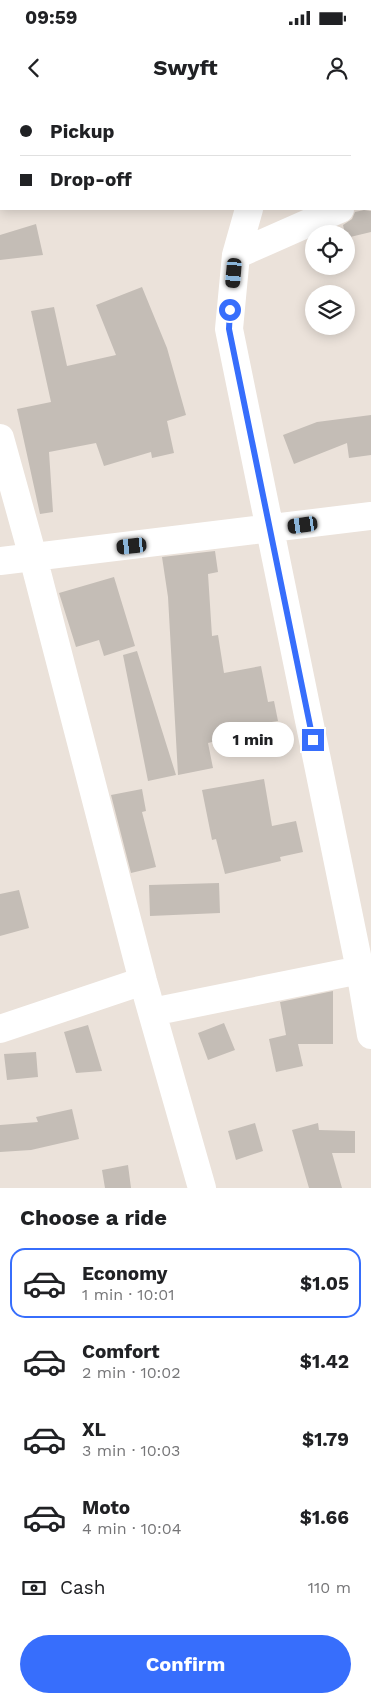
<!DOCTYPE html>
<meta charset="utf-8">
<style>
:root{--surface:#fff;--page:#f2f2f2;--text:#202124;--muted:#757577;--line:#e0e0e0;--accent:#376efc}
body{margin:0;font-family:"Work Sans",sans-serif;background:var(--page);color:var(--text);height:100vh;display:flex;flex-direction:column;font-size:19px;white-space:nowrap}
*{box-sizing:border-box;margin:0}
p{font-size:16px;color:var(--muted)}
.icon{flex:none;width:28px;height:28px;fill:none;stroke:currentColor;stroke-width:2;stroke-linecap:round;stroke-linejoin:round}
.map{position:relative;height:1088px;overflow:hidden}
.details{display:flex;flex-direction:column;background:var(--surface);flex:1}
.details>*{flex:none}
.banner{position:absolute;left:0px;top:0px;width:371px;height:110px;box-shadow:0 2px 12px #0003;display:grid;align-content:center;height:110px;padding:0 20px;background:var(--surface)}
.tools{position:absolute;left:305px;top:125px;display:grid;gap:10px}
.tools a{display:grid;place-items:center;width:50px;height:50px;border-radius:50%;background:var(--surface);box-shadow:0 2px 12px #0003;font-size:25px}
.end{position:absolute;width:22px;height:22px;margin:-11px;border:6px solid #376efc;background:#fff;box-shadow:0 0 0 2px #fff}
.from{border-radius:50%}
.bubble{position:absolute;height:35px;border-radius:18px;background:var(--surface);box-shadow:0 2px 12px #0003;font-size:16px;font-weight:700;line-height:35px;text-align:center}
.car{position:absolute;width:15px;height:30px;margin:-15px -8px;border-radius:6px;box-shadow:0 0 4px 1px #0007;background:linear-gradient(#222 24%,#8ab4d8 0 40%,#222 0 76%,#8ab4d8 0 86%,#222 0)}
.banner b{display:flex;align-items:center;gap:18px;height:48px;font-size:19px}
.banner b+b{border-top:1px solid var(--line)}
.banner i{width:12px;height:12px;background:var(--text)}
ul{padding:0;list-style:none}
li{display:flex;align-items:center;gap:15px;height:70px;margin:0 10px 8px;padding:0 10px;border:2px solid transparent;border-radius:15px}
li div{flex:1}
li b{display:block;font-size:19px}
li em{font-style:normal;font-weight:700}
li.active{border-color:var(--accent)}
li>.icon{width:45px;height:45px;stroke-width:1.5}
h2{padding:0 20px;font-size:22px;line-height:60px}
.pay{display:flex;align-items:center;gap:12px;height:55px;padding:0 20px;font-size:19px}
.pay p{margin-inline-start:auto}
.button{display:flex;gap:10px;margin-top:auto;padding:10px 20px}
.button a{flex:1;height:58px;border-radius:30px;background:var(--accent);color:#fff;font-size:20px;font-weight:700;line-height:58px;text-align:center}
.status{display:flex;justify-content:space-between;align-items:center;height:35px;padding:0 25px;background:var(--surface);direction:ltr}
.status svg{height:14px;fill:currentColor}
header{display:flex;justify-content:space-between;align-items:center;height:65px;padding:0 20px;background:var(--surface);font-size:22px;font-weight:700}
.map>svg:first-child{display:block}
.building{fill:#c4bdb6}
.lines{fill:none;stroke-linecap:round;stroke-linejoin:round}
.minor{stroke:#fff;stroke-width:28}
.route{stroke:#376efc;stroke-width:6}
</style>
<div class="status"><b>09:59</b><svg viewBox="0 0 49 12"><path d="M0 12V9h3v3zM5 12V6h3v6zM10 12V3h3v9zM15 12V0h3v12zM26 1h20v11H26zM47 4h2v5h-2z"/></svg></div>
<header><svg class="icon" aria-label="back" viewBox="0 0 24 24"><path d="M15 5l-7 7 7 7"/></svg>Swyft<svg class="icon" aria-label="person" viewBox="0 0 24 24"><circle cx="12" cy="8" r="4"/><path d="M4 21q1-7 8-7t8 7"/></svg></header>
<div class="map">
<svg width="371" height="1088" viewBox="0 0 371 1088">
<rect width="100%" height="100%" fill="#ebe2da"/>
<path class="building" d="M364 110 371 111V132L346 138 343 125 352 119 355 112Z
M36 124 43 155 0 160V135Z
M142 187 167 248 186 315 167 321 174 353 152 358 151 352 104 366 96 343 49 352 53 412 40 414 17 309 51 302 31 211 54 207 67 266 116 255 96 205Z
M371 315V355L349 358 347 343 294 364 283 335 317 322Z
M215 451 218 472 208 474 212 536 218 535 224 573 261 566 268 602 274 601 278 621 247 626 248 633 208 643 213 668 178 675 168 497 162 457Z
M114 477 135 546 104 556 99 540 76 547 59 493Z
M137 551 176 675 148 681 123 555Z
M264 679 272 726 296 721 303 752 280 757 281 761 225 774 216 739 212 740 202 690Z
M142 689 146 711 142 712 156 767 131 773 111 695Z
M219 783 220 813 150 816 149 785Z
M19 790 29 828 0 836V794Z
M333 891V944H298L303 966 276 972 269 939 286 935 280 902Z
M224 923 235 950 208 960 198 933Z
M88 925 102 971 76 973 64 932Z
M36 952 38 977 7 980 4 954Z
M72 1009 79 1039 31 1050 0 1052V1025L38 1022 36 1017Z
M255 1023 263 1051 236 1060 228 1031Z
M318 1023 319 1030 355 1031V1053H332L342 1088H309L292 1030Z
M128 1065 131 1088H105L102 1070Z"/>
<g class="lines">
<path class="minor" d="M244 0 245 1
M370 96 371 95
M249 109 236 155 229 229 360 870 371 935
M236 155 340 109
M0 338 33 457 143 881 202 1088
M0 461 371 416
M152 912 360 870
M0 929 143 881"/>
</g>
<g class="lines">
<path class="route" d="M230 210 229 229 313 640"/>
</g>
</svg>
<div class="tools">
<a><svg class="icon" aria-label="locate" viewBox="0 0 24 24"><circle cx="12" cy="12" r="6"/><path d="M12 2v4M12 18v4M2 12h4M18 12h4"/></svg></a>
<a><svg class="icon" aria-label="layers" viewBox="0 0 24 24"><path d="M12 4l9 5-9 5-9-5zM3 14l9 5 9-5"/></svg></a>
</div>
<i class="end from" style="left:230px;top:210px"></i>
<i class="end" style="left:313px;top:640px"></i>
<div class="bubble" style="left:212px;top:622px;width:82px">1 min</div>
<i class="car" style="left:234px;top:173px;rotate:185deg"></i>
<i class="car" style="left:303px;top:425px;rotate:262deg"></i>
<i class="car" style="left:132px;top:446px;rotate:264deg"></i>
<div class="banner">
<b><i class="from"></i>Pickup</b>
<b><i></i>Drop-off</b>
</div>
</div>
<section class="details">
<h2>Choose a ride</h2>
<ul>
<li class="active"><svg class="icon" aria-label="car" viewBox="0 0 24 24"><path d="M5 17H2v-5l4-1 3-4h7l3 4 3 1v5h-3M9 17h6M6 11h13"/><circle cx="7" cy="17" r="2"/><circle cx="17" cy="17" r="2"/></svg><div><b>Economy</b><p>1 min · 10:01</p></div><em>$1.05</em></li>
<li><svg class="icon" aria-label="car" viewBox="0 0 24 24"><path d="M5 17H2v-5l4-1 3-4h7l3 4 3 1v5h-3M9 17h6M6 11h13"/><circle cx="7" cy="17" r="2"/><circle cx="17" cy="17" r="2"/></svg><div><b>Comfort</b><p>2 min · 10:02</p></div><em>$1.42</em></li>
<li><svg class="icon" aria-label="car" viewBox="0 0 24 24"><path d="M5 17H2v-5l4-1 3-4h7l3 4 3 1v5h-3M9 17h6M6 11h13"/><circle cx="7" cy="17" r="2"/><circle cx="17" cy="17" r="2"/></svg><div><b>XL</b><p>3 min · 10:03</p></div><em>$1.79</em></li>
<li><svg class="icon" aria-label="car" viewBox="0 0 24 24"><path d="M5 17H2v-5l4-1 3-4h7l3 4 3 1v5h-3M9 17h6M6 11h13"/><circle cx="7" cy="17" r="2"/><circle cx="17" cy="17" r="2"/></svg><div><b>Moto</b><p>4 min · 10:04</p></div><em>$1.66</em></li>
</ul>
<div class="pay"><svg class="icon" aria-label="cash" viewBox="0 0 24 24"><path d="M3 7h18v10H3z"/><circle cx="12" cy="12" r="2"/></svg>Cash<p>110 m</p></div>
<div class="button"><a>Confirm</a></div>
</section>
